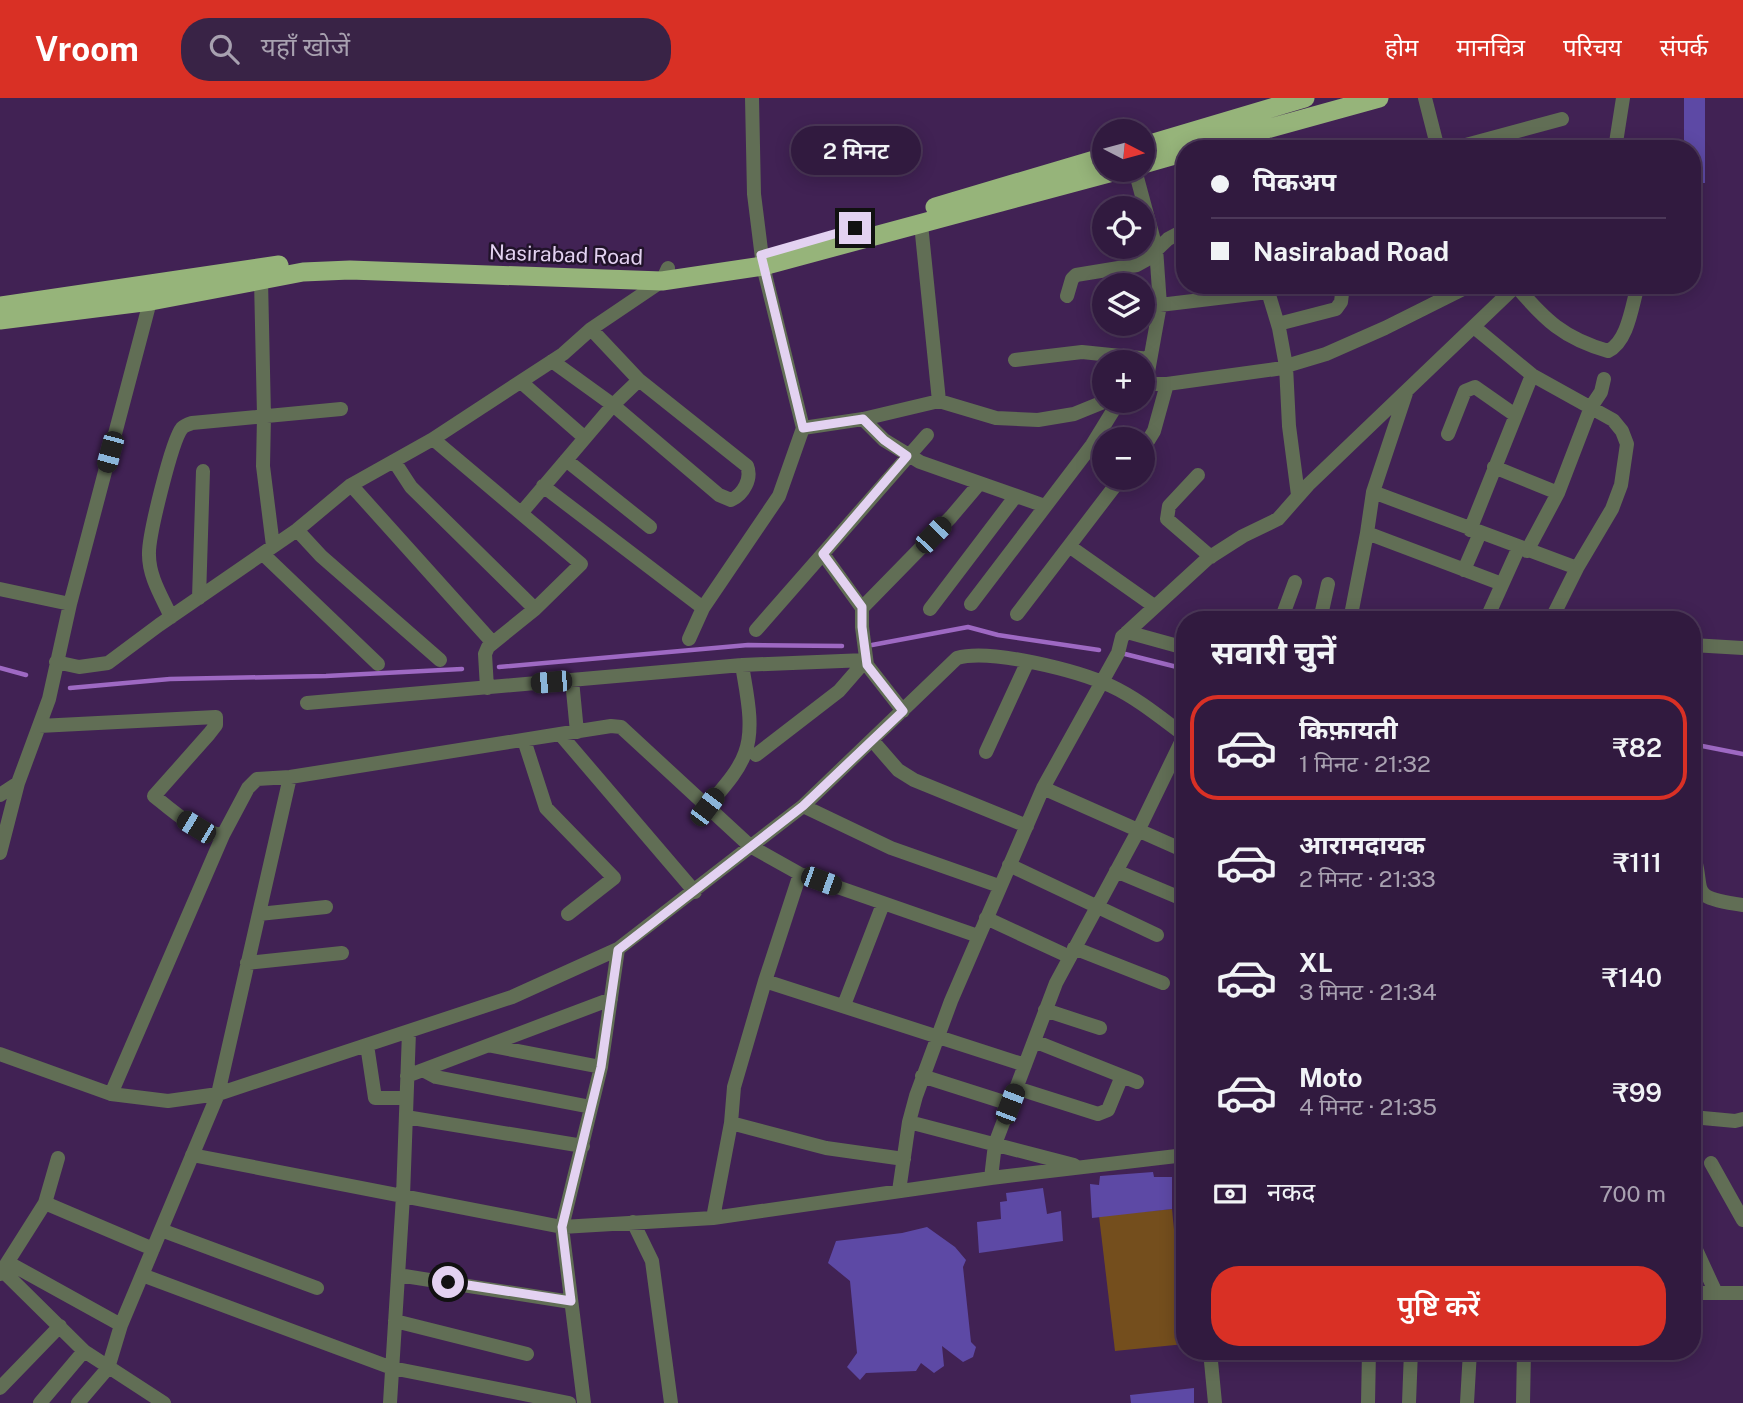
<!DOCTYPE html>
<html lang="hi">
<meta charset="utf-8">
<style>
:root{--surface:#311a3f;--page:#392346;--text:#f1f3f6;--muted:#a8a1b0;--line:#4c3859;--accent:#d93025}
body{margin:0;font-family:"Public Sans","Noto Sans Devanagari",sans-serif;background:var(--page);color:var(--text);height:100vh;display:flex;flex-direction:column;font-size:26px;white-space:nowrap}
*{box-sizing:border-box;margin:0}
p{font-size:23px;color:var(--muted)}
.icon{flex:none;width:38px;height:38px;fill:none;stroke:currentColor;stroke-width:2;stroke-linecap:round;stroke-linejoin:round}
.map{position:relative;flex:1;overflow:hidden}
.side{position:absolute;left:1176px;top:513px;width:525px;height:749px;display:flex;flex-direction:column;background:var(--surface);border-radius:28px;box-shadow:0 4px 18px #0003,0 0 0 2px var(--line)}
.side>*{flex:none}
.hud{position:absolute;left:1176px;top:42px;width:525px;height:154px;border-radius:28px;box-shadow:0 4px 18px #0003,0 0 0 2px var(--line);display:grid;align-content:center;height:154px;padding:0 35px;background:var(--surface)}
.needle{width:46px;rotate:96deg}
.tools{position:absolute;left:1092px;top:21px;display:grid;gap:14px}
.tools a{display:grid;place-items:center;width:63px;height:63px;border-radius:50%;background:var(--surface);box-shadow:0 4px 18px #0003,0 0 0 2px var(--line);font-size:35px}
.end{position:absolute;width:32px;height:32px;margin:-16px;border:9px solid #e3d2f1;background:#111;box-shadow:0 0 0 4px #111}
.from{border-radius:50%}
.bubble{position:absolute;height:49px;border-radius:24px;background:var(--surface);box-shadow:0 4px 18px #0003,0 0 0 2px var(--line);font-size:23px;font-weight:600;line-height:49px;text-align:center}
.car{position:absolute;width:21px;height:42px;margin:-21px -10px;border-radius:9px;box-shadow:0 0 5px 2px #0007;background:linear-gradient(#222 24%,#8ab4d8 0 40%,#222 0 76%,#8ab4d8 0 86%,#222 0)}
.hud b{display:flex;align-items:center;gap:24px;height:66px;font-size:26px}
.hud b+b{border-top:2px solid var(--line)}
.hud i{width:18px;height:18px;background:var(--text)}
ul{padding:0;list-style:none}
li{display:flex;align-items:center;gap:21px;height:105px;margin:0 14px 10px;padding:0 21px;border:4px solid transparent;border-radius:28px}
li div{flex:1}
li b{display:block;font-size:26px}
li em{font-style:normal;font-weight:600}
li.on{border-color:var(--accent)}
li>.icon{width:63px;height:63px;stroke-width:1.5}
h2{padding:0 35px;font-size:32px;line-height:84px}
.pay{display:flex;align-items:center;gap:18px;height:77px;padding:0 35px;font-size:26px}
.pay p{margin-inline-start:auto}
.button{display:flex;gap:14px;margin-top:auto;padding:14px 35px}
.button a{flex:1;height:80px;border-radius:28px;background:var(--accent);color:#fff;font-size:28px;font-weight:600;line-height:80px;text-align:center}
header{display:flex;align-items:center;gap:42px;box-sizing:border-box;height:98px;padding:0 35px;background:var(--accent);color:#fff}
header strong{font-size:33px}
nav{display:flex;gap:38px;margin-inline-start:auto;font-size:24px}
.search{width:490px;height:63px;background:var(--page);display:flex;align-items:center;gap:18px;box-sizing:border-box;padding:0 24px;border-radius:28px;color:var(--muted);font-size:26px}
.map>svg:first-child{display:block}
.green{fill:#744e1d}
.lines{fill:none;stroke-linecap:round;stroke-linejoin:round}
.stream{stroke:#9e69c3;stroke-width:4.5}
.building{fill:#5d49a5}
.minor{stroke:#616e55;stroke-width:14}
.trunk{stroke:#96b47a;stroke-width:19}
.route{stroke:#e3d2f1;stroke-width:9}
.labels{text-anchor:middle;stroke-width:5;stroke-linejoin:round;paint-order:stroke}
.street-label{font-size:21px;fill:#e3d2f1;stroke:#21132a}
</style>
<header>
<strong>Vroom</strong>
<div class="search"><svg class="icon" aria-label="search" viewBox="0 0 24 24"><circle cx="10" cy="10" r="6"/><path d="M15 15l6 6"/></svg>यहाँ खोजें</div>
<nav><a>होम</a><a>मानचित्र</a><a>परिचय</a><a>संपर्क</a></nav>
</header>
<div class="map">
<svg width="1743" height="1305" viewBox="0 0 1743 1305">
<rect width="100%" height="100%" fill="#412254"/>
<path class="green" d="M1172 1111 1185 1246 1115 1253 1099 1118Z"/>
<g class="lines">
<path class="stream" d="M872 547 968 529 998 537 1099 552
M1125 556 1185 571
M499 569 748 547 842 548
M0 570 26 577
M70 590 170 581 326 578 462 571
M1692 646 1743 656"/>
</g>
<path class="building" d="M1684 0H1705V85H1692V51H1684Z
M1153 1074 1154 1079H1172V1111L1092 1120 1090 1086 1099 1087 1100 1078Z
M1043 1090 1047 1116 1061 1113 1063 1143 979 1155 977 1124 1001 1121 1000 1104 1007 1103 1006 1095Z
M927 1129 955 1149 966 1162 963 1169 971 1244 976 1249 973 1259 963 1264 942 1248 944 1268 934 1275 921 1265 916 1273 866 1275 860 1282 847 1269 857 1255 850 1183 828 1165 836 1143 902 1135Z
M1194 1290V1305H1131L1130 1297Z"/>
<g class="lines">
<path class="minor" d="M752 0 754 96 763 168 803 330 863 321 939 303 996 320 1038 322 1074 316 1106 303
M1425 0 1438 51
M1246 36 1249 51
M1451 51 1562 21
M1615 51 1623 0
M1135 72 1156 150 1160 207 1146 285
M921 126 939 303
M261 182 264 318 263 368 273 448
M1266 187 1279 230 1286 268 1289 328 1298 397
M1516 188C1545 222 1563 240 1608 253 1628 244 1632 207 1638 187
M1067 198 1072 181 1076 177 1137 167 1146 162 1168 141 1185 132
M1143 209 1268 194
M1278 226 1336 211 1341 204 1343 187
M1474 229 1532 277 1613 322 1622 333 1627 346 1621 387 1612 411 1577 470 1551 522
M1015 262 1082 254 1150 261
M552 263 613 307 719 397 731 402C744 396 752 380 747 368L639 282 591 231
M521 284 585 340
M1143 286H1167L1276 271 1326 256 1385 230 1471 187
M863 321 884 342 920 364 1045 408
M1448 336 1465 293 1475 289 1515 317
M433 341 581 466 535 511 488 549 485 556 487 590
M1143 351 1154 333 1167 286
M566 362 650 429
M394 363 411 389 535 511
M1494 369 1558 395
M1198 377 1169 408 1167 421 1211 459
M351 387 493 545
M543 388 703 510
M1373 394 1577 470
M522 414 613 307 639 282
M297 432 321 458 440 562
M1470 432 1532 277
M1367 435 1373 394 1406 295
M1069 448 1154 508
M1527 453 1558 395 1591 309 1601 294 1604 281
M263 456 378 566
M823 456 862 510V529L867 567 903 613
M1464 472 1480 435
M0 491 70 506
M199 500 203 373
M971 506 1092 347 1119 303
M862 510 951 419 979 386
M930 511 1015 399
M1017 516 1121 380
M171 519C162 499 149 479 149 457 148 439 172 342 182 330 184 328 189 326 192 325L341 311
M1281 522 1295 484
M1320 522 1328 486
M1350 522 1367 435 1502 486
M1486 522 1519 449
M756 532 927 337
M1127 534 1185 550
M689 541 703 510 779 398 803 330
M1692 547 1743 550
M56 564 79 569 108 565 159 527 297 432 351 387 433 341 563 256 591 231 662 183 668 170
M572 582 577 634
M307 605 742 567 866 562
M39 628 216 619V627L209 636 154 698C175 715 195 734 223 737
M560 636 695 794
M524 642 546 710 614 780 568 816
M872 642 898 672 914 682 1027 728
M986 654 1027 565
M756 657 839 593 866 562
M1043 690 1185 753
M0 697 18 685
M803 708 891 750 999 788
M707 709C720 693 738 675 745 655 755 629 746 593 742 567
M1692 751C1707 794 1684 799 1743 807
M0 755 18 685 49 601 70 506 152 196
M1009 767 1157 837
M1116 773 1185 802
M800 776 978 838
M259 816 326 809
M986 820 1070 859
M1074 850 1163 885
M247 865 342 855
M765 883 1025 967
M844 907 883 806
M1045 912 1100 930
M1034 943 1137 984
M367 947 375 1000H406
M492 948 601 969
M0 956 111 996 168 1003 218 996 512 899 618 851 803 708 957 560C990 550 1079 573 1111 588 1137 600 1161 620 1184 637
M423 972 436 979 591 1009
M407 978 611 901
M922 978 1010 1006
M1016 990 1098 1016 1108 1012 1122 978
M111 996 223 737 248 690 257 681 290 679 560 636 611 628 621 629 750 748 800 776 765 883 734 989 731 1025 713 1120
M406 1019 583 1048
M1692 1019 1735 1023 1743 1021
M909 1024 1074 1067
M731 1025 826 1050 904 1061
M192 1057 562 1129 713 1120 991 1080 1185 1057
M1711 1065 1743 1122
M991 1080 995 1046 1056 885 1138 733 1185 636
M899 1093 909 1024 916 998 951 903 1043 690 1118 555 1122 539 1207 461 1243 438 1278 421 1308 387 1517 187
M45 1105 153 1151
M633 1124 652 1163 671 1305
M161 1132 317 1190
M1692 1143 1716 1195
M9 1165 121 1227
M3 1173 84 1253 164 1305
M0 1176 45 1105 58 1060
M142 1177 392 1270 569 1305
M398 1177 571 1204
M1692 1195H1743
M395 1223 527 1256
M1210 1253 1215 1305
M0 1290 60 1228
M40 1305 84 1253
M78 1305 108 1270 121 1227 218 996 290 679
M390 1305 403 1098 409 934
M584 1305 562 1129 601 969 618 851
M1368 1305 1369 1253
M1409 1305 1411 1253
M1467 1305 1470 1253
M1523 1305 1524 1253"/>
<path class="trunk" d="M1143 48 1305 0
M1194 51 1379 0
M1143 66 1185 54
M935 109 1104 59
M0 208 279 167
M0 222 151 203 303 174 350 172 662 183 763 168 1120 72"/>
</g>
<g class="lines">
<path class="route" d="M448 1184 571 1203 562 1129 601 969 618 852 803 708 903 613 867 567 862 529V509L823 456 907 358 884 342 863 321 803 330 761 157 855 130"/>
</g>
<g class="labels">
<g class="street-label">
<text transform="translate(566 157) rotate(2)" y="7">Nasirabad Road</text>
</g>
</g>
</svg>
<div class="tools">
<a><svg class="needle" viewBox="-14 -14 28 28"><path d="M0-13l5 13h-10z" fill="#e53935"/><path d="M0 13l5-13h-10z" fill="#a8a1b0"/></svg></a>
<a><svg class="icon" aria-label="locate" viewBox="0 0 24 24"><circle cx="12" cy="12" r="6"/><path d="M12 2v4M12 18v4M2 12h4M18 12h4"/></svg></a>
<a><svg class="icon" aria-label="layers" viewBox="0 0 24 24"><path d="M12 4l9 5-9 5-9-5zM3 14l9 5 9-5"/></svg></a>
<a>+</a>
<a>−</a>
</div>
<i class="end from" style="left:448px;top:1184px"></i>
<i class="end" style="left:855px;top:130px"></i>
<div class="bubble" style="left:791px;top:28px;width:130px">2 मिनट</div>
<i class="car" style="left:110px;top:354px;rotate:195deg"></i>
<i class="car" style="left:933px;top:437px;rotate:44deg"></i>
<i class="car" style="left:551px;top:584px;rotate:265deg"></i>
<i class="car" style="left:707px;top:709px;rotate:37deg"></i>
<i class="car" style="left:196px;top:729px;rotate:301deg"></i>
<i class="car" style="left:821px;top:783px;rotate:110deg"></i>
<i class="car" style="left:1010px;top:1006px;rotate:21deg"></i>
<div class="hud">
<b><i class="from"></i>पिकअप</b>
<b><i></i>Nasirabad Road</b>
</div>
<section class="side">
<h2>सवारी चुनें</h2>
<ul>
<li class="on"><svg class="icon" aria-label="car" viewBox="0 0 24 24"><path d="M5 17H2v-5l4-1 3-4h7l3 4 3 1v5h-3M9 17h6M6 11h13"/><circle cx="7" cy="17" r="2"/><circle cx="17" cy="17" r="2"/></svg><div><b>किफ़ायती</b><p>1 मिनट · 21:32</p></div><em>₹82</em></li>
<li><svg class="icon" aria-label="car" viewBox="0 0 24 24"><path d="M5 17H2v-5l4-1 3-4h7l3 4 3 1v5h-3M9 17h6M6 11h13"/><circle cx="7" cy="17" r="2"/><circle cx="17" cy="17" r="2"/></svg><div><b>आरामदायक</b><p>2 मिनट · 21:33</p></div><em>₹111</em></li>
<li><svg class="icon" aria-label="car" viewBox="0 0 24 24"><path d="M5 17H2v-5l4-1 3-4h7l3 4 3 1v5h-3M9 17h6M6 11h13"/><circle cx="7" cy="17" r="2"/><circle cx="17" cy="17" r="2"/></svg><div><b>XL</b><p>3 मिनट · 21:34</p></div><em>₹140</em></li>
<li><svg class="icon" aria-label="car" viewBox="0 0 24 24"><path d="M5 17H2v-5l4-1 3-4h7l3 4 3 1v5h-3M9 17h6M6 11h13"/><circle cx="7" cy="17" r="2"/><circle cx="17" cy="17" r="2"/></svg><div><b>Moto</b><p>4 मिनट · 21:35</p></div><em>₹99</em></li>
</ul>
<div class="pay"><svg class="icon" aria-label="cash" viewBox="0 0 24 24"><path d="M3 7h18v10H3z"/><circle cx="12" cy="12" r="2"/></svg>नकद<p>700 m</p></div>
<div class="button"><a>पुष्टि करें</a></div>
</section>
</div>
